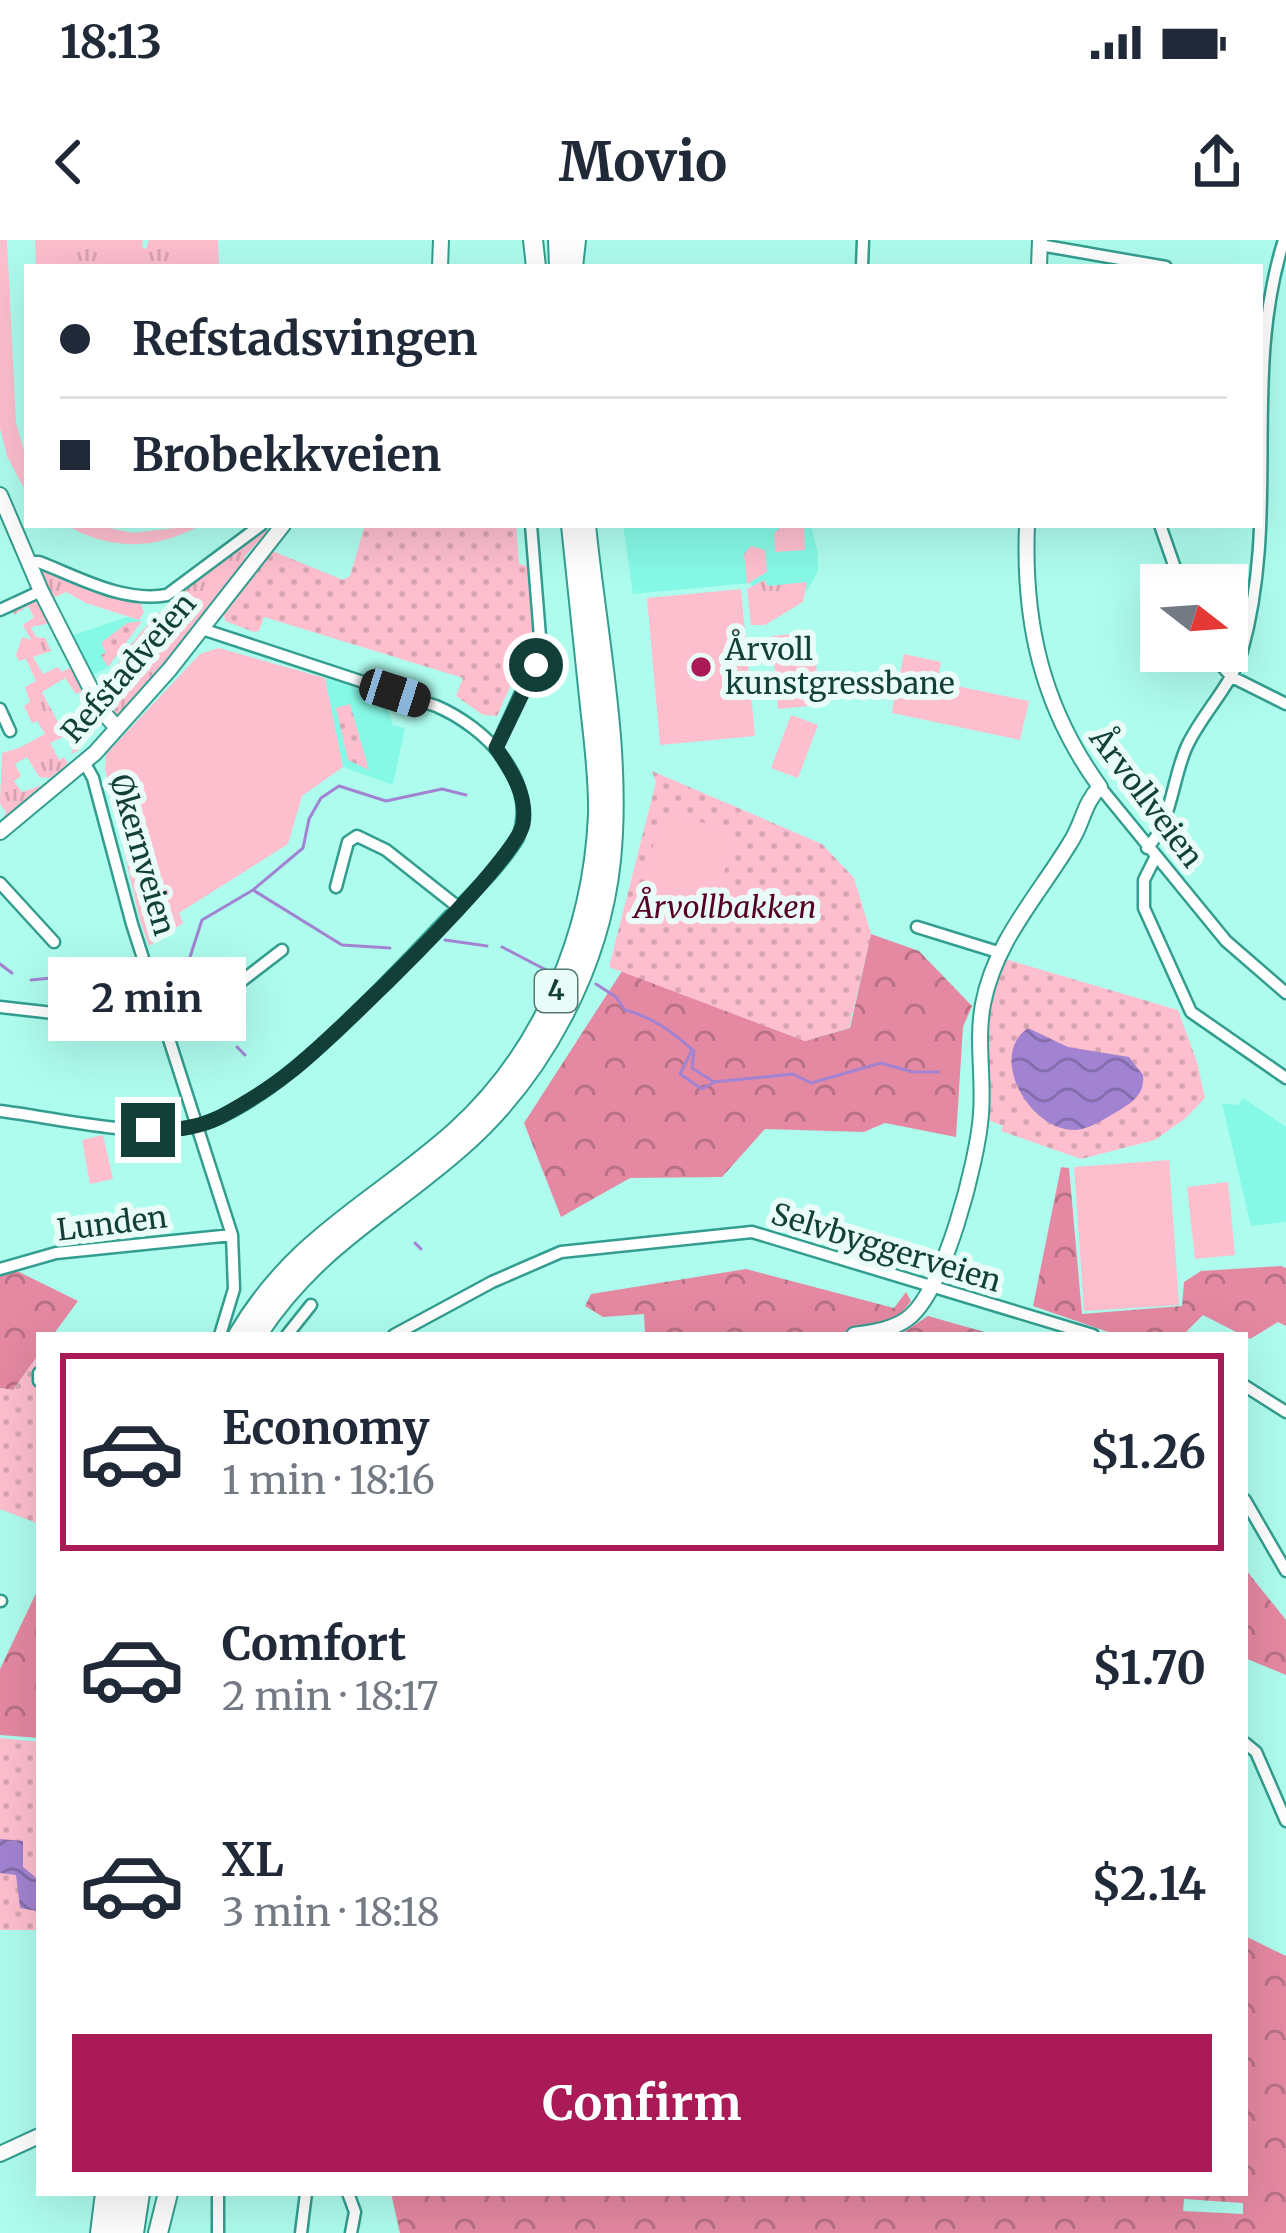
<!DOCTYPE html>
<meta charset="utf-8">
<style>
:root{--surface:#fff;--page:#f2f2f3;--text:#1f2937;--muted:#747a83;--line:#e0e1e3;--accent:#a91a57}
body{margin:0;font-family:Merriweather,serif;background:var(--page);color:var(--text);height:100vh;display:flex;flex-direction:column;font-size:45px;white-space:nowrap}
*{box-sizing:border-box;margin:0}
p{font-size:39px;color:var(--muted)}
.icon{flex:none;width:66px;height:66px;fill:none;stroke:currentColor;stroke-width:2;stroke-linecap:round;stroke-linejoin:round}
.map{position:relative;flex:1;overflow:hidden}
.details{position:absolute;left:36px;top:1092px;width:1212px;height:864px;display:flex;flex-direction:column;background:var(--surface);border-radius:0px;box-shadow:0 12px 48px #0002}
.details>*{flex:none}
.banner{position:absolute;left:24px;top:24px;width:1239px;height:264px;border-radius:0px;box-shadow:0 12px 48px #0002;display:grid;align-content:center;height:264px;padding:0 36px;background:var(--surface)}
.needle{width:78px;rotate:107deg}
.buttons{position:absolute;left:1140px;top:324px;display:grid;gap:24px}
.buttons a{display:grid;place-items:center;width:108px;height:108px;border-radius:0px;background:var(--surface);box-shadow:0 12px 48px #0002;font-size:60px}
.end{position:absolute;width:54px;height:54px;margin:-27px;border:15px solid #133f39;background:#fff;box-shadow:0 0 0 6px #fff}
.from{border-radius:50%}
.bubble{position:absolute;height:84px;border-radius:0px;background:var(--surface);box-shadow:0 12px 48px #0002;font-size:39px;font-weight:700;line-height:84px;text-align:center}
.car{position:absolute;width:36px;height:72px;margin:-36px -18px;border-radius:15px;box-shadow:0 0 9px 3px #0007;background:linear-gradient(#222 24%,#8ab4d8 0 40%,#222 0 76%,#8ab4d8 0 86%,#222 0)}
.banner b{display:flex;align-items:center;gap:42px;height:114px;font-size:45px}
.banner b+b{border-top:3px solid var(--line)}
.banner i{width:30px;height:30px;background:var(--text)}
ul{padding:21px 0 0;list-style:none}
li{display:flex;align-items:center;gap:36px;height:198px;margin:0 24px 18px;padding:0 12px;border:6px solid transparent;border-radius:0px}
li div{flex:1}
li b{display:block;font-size:45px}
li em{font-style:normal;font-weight:700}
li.current{border-color:var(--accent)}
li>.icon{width:108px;height:108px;stroke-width:1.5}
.primary-button{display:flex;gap:24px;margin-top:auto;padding:24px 36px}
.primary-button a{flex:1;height:138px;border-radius:0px;background:var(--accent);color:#fff;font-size:48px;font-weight:700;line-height:138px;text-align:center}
.status{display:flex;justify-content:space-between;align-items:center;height:84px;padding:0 60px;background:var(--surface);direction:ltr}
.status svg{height:33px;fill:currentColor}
header{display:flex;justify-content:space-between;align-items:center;height:156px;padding:0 36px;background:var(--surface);font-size:54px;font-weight:700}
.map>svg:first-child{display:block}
.built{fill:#86f9e6}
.grass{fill:url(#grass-tufts)}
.forest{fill:url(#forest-crowns);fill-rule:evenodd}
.park{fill:url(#park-dots)}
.garden{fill:#fdbece}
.water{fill:url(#water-waves)}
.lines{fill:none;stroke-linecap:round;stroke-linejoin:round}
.stream{stroke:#a283d1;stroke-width:3}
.minor-casing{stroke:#339e8f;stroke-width:15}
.tertiary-casing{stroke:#339e8f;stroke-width:18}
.trunk-casing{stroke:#339e8f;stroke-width:22}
.minor{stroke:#fff;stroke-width:10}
.tertiary{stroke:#fff;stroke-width:14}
.trunk{stroke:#fff;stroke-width:18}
.route{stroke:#133f39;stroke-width:15}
.poi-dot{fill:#a91a57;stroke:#eafcf8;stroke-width:4.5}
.labels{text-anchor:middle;stroke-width:12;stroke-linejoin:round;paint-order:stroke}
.shield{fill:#eafcf8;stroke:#547872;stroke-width:3}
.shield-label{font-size:27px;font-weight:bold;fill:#133f39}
.poi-label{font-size:30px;fill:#133f39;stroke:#eafcf8;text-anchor:start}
.street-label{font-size:30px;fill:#133f39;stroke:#eafcf8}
.park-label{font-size:30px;font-style:italic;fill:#550026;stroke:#eafcf8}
</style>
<div class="status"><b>18:13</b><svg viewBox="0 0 49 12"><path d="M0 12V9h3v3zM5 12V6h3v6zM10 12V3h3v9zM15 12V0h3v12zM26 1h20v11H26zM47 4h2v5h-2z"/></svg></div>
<header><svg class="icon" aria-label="back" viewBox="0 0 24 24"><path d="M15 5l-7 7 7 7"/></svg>Movio<svg class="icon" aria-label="share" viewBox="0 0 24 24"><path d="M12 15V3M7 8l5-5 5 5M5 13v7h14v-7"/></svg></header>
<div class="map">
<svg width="1286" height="1993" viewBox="0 0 1286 1993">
<defs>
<pattern id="grass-tufts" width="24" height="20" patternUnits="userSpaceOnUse" patternTransform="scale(3)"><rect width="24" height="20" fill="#fdbece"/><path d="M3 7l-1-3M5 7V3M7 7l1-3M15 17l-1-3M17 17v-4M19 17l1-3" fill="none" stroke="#d8a4b2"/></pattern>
<pattern id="forest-crowns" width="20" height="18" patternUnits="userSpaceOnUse" patternTransform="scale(3)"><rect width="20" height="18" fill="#e588a2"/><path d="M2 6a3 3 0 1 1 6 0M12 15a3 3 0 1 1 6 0" fill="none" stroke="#b87185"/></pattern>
<pattern id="park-dots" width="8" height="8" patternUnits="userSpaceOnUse" patternTransform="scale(3)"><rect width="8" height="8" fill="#fdbece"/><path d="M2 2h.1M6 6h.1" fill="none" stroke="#d8a4b2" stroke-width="1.8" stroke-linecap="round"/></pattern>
<pattern id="water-waves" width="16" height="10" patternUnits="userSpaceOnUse" patternTransform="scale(3)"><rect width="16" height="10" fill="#a283d1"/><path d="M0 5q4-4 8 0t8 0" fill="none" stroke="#836dab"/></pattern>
</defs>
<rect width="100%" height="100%" fill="#aefcee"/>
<path class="built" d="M623 285H811L818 314V331L807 351 754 356 751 343 633 354Z
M127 377 142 381 108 427 92 436 71 396Z
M325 438 384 457 393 485 405 488 393 545 343 527Z
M1243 858 1286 887V982L1251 986 1222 863 1238 865Z"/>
<path class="grass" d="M35 0H143L142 7 146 9 149 0H218L219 27H36Z
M783 285H804L805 310 775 312 774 294Z
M264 288 268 291 244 317 246 320 159 433 117 479H113L102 458C130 380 204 338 264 288Z
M751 306 765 310 767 332 747 344 744 314Z
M42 331 141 364 144 372 139 380 86 363 66 352 53 358 55 368Z
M764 340 768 346 807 342 803 362 765 385H751L747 349Z
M34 359 51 383 31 387 36 397 45 398 51 411 33 417 43 434 58 427 62 432 71 427 63 403 85 450 76 454 65 438 42 452 60 486 76 483 89 475 90 466 94 478 79 510 71 514 73 509 65 496 50 503 59 520 64 517 68 524 50 538 39 537 27 517 15 524 21 536 14 541 22 552 54 541 0 584 6 572 0 564 2 513 19 508 45 494 37 481 32 483 24 466 30 462 25 447 36 441 26 419 19 421 16 415 22 397 31 400 23 385 34 377 28 366 14 375 12 369Z
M179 673 183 683 149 706 140 680Z"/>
<path class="forest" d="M871 694 919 711 972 766 963 787 956 897 885 883 864 892 765 889 722 937 630 938 561 977 524 883 622 731 805 801 850 788Z
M1061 927 1069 928 1082 1074 1182 1066 1184 1042 1201 1031 1281 1026 1286 1028V1086L1278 1082 1250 1099 1203 1075 1183 1095H1117L1033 1066Z
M746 1029 894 1068 906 1052 911 1061C907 1066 904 1071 899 1075 858 1106 700 1095 645 1095L644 1074 603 1077 585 1066 591 1054Z
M15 1030 78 1061 53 1095H39V1114L13 1150 0 1148V1035Z
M928 1076 995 1095H899Z
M1245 1329 1286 1380V1435L1245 1418Z
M39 1347V1498L0 1495V1429Z
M1245 1696 1286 1716V1993H400L391 1953H1245ZM1184 1959 1243 1963V1974L1183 1971Z"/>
<path class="park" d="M365 285H516L519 324 527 326 533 396 497 476 483 475 456 456 463 438 264 377 259 391 254 392 225 381 223 370 270 310 343 340 350 336Z
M142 381 108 427 101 415 106 412 101 403 127 383Z
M350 464 369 530 348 520 336 468Z
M652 531 822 604 854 638 871 694 849 788 805 801 609 727 656 542Z
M1002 718 1178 770 1197 822 1205 858 1186 878 1155 900 1081 919 1001 891 1003 886 988 880 986 784Z
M39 1114V1284L0 1269V1148L13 1150Z
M0 1498 39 1502V1690H0Z"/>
<path class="garden" d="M0 0H7L16 183 27 221V254L7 216 0 188Z
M66 285H95L133 293 201 285C156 310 111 311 66 285Z
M741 349 755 496 660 505 647 358Z
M813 392 820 465 778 469 772 396Z
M219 408 325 438 343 527 302 556 288 604 179 673 140 680 105 529 106 514 200 414Z
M904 414 941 422 937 442 1029 461 1020 500 892 473 896 448 884 445 886 431 900 433Z
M791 475 818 485 798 538 771 528Z
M662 572 735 591 711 683 638 664Z
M103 895 113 939 90 944 82 900Z
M1169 920 1179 1065 1084 1071 1074 927Z
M1228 942 1235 1015 1195 1019 1187 947Z"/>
<path class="water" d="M1028 788 1068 807 1129 817 1143 835C1145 854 1133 862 1118 871 1106 878 1090 889 1076 890 1030 892 987 816 1028 788Z
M0 1599 23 1601V1627L39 1640 37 1671 20 1668 16 1635 0 1633Z"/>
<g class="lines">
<path class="stream" d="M253 650 303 608 309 579 321 558 339 546 386 561 442 549 466 555
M445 700 487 706
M502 707 552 733
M0 724 12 733
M31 740 61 737 139 743
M596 744 616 757 625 770C653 777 672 792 694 811L692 828 714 842 793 834 811 843 881 823 913 832H939
M162 752 175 750 191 737 188 723 202 680 253 650 342 705 390 708
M237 807 245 815
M692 810 680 834 702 849 713 843
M415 1003 421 1009"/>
<defs>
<path id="minor" d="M1040 5 1166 27
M862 27 863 0
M1160 285 1181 345
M28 322H39C78 337 123 363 167 355L261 285
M0 370 41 351
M1208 411 1232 437 1286 464
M0 469 10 491
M496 508 541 409 531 285
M84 522 93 538 132 684 232 995 234 1049 220 1095
M1100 547 1226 701 1286 753
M1147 608C1172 583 1172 538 1187 506 1203 472 1231 447 1242 411 1281 272 1241 136 1284 0
M1155 618 1144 640V668L1191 772 1286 838
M0 643 54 702
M336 647 348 602 357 596 386 610 458 667
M917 687 1001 713
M0 767 124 781 161 772
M170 792 192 779 282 710
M0 871C58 878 135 898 191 887 272 871 388 740 445 681 470 655 500 628 518 598 539 540 485 487 436 466L202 389
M0 1029 56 1013 232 995
M287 1095 311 1065
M394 1095 492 1042 561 1012 752 992 1093 1095
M39 1133V1141
M1245 1146 1286 1172
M1245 1260 1286 1331
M0 1361H1
M1245 1503 1256 1512 1286 1581
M218 1953V1993
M348 1953 355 1972 351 1993
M301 1993 306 1953"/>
<path id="tertiary" d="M440 27 441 0
M1039 27 1040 0
M0 255 41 351 102 471 117 488
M0 592 95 513 170 429 283 285
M854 1095C872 1092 892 1090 907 1079 944 1053 978 920 981 874 984 837 976 801 983 764 995 701 1038 656 1070 603 1083 584 1083 564 1100 547 1042 467 1023 383 1027 285
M0 1914 39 1896"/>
<path id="trunk" d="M533 0 536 27
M558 0 559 27
M573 27 576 0
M238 1095C295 997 376 963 456 891 544 811 593 693 598 575 599 536 593 496 589 457 583 400 577 342 571 285
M257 1095C317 1004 385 974 463 905 543 834 600 727 611 620 622 510 597 395 586 285
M100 1993 105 1953
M117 1993 123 1953
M134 1993 140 1953
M158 1993 168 1953"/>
</defs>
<use href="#minor" class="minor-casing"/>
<use href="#tertiary" class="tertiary-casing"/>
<use href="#trunk" class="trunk-casing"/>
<use href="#minor" class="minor"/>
<use href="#tertiary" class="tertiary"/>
<use href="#trunk" class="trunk"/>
</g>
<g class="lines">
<path class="route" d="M148 890C174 891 198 888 220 877 244 864 269 849 290 832 330 801 515 623 523 584 528 556 511 530 496 508L536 425"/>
</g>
<circle class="poi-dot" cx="701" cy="427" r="12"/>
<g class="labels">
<rect class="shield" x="535" y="730" width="42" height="42" rx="9"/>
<g class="shield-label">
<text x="556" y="760">4</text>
</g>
<g class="poi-label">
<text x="725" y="420">Årvoll<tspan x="725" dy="34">kunstgressbane</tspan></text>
</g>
<g class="street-label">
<text transform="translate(129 428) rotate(-49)" y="10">Refstadveien</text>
<text transform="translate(1146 558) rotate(53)" y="10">Årvollveien</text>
<text transform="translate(142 615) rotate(74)" y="10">Økernveien</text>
<text transform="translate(112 984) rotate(-7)" y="10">Lunden</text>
<text transform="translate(886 1008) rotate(17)" y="10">Selvbyggerveien</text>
</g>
<g class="park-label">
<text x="725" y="678">Årvollbakken</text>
</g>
</g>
</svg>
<div class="buttons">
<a><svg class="needle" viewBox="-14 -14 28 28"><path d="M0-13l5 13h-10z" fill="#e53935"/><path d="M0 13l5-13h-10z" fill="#747a83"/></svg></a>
</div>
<i class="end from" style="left:536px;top:425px"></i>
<i class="end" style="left:148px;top:890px"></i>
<div class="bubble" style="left:48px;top:717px;width:198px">2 min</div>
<i class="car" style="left:395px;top:453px;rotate:108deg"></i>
<div class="banner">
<b><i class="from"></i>Refstadsvingen</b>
<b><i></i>Brobekkveien</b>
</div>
<section class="details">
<ul>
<li class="current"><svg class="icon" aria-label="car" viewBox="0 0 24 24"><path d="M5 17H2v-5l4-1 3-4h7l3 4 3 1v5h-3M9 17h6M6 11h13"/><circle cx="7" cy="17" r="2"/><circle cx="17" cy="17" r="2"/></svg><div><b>Economy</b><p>1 min · 18:16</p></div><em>$1.26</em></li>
<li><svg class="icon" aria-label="car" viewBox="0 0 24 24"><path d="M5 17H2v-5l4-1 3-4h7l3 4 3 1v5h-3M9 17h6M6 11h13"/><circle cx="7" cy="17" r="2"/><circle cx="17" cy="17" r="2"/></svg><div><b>Comfort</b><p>2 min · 18:17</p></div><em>$1.70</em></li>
<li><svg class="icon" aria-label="car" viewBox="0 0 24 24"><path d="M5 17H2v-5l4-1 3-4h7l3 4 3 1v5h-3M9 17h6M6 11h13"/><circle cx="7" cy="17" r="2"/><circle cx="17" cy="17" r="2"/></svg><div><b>XL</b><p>3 min · 18:18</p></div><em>$2.14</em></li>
</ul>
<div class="primary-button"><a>Confirm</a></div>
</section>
</div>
